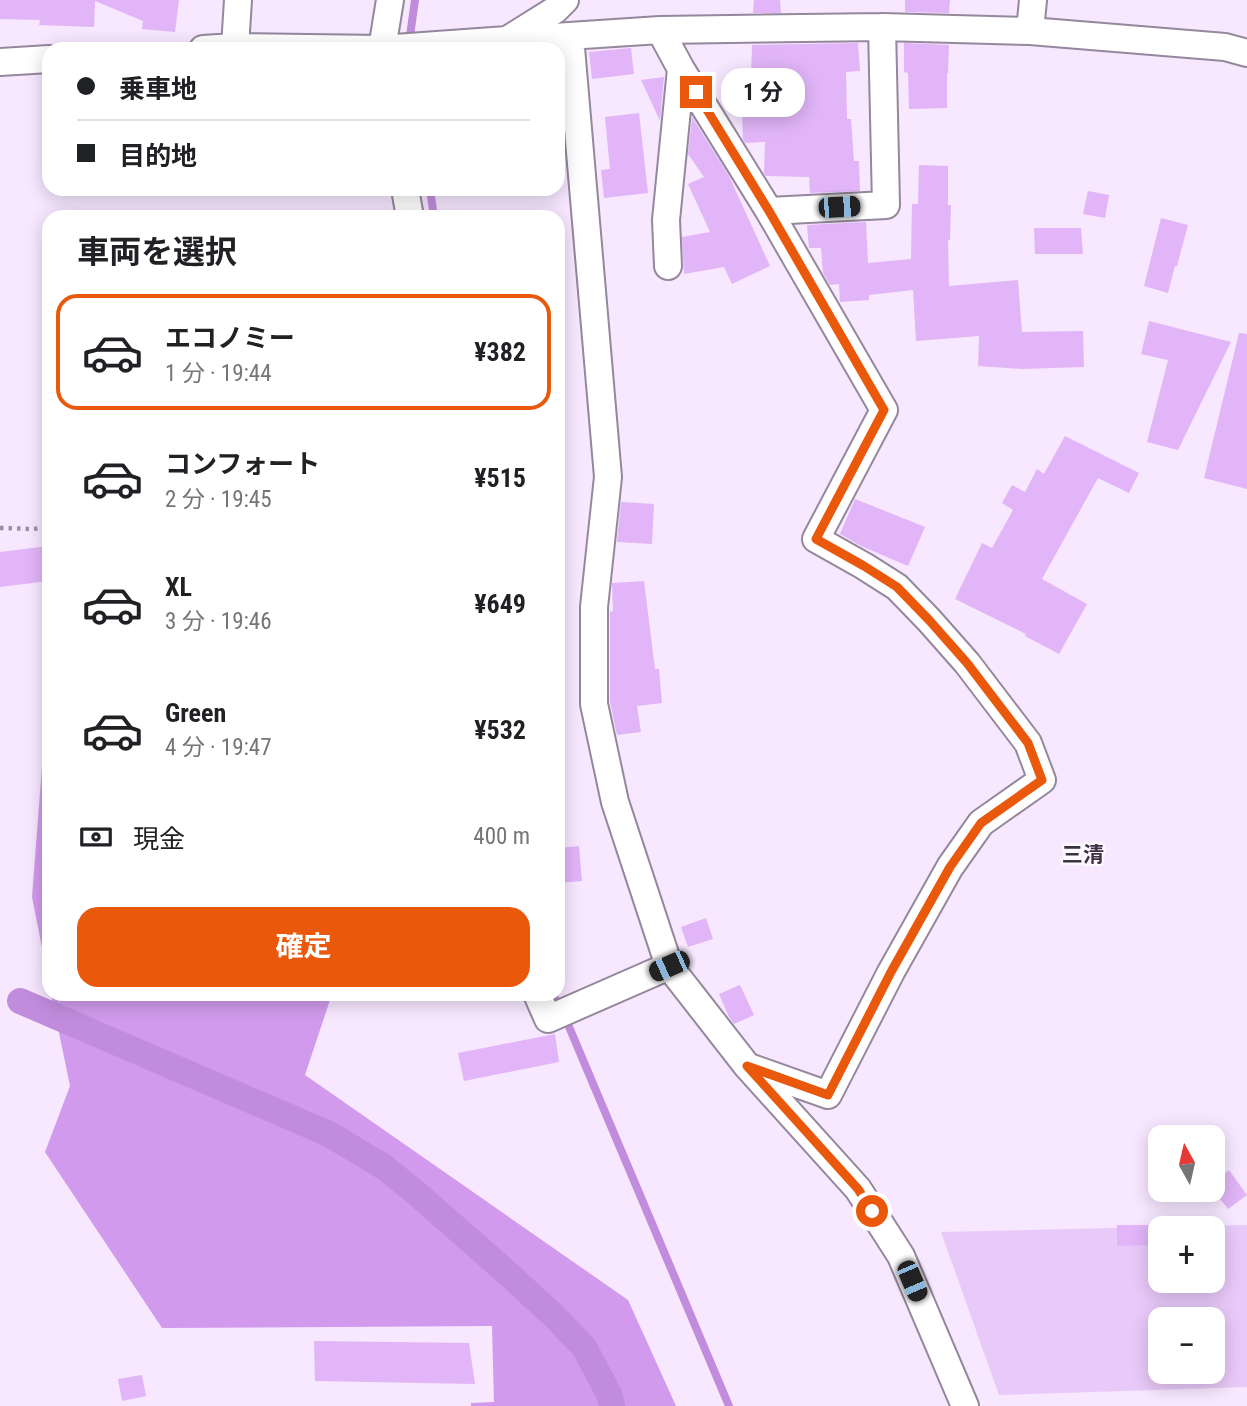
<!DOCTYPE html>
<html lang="ja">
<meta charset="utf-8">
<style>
:root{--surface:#fff;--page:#f6f6f6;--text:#202124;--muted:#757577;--line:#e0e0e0;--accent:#ea580c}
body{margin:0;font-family:"Roboto Condensed","Noto Sans JP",sans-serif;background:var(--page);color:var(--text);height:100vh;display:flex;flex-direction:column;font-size:26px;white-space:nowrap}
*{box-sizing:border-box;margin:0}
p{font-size:23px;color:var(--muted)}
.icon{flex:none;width:38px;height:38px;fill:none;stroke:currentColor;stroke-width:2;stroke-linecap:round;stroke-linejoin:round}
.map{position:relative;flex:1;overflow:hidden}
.side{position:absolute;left:42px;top:210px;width:523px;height:791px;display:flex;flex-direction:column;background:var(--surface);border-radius:21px;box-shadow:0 4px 18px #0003}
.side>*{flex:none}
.hud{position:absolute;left:42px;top:42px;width:523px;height:154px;border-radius:21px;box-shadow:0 4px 18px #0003;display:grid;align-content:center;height:154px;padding:0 35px;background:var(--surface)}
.needle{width:46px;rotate:352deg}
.tools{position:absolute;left:1148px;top:1125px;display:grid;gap:14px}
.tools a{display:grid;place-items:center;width:77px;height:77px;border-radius:14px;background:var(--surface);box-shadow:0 4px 18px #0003;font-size:35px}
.end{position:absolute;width:32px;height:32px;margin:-16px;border:9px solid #ea580c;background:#fff;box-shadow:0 0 0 4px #fff}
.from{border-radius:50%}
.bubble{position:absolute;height:49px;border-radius:21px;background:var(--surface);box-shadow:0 4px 18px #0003;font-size:23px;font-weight:700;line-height:49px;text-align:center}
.car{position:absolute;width:21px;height:42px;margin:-21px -10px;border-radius:9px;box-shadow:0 0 5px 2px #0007;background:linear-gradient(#222 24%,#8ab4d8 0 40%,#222 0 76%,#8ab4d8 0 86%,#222 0)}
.hud b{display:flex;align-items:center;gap:24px;height:66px;font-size:26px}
.hud b+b{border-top:2px solid var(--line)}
.hud i{width:18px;height:18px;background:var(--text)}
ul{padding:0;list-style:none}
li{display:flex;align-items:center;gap:21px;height:116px;margin:0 14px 10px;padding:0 21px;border:4px solid transparent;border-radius:21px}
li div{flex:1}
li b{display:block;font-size:26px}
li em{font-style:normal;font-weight:700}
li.active{border-color:var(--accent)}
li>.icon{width:63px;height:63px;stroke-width:1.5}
h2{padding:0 35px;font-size:32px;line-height:84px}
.pay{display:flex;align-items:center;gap:18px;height:77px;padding:0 35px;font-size:26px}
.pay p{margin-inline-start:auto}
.button{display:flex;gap:14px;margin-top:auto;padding:14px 35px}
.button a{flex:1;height:80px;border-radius:21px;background:var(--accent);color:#fff;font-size:28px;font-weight:700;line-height:80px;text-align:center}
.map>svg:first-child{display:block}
.green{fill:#e9c9f9;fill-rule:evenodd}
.forest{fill:#d19aec}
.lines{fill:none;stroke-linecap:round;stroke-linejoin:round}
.stream{stroke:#c28cdd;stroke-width:8}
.canal{stroke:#c28cdd;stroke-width:26}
.building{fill:#e1b5f8}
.minor-casing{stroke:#95879c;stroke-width:30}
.path{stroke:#9d92a3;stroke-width:4.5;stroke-dasharray:3.5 5;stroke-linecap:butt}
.minor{stroke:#fff;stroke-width:26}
.route{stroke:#ea580c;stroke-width:9}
.labels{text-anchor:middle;stroke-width:5;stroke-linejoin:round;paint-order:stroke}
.neighbourhood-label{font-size:21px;font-weight:bold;fill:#3c3042;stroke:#fdfaff}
</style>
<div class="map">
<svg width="1247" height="1406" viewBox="0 0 1247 1406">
<rect width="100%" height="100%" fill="#f7e7ff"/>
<path class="green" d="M1247 1225V1387L999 1395 941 1232ZM1160 1228H1213V1281H1160ZM1160 1320H1213V1372H1160Z"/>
<path class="forest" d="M46 714H49V983L32 897Z
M51 994H332L305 1075 628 1300 676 1406H471V1403L494 1402 492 1326 162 1328 45 1152 70 1086Z"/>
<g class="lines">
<path class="stream" d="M409 43 415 0
M430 189 434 217
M553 994 567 1022 729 1406"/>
<path class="canal" d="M20 1001 329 1134 384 1167 415 1192 505 1271 553 1315 584 1347 609 1394 612 1406"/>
</g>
<path class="building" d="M0 0H179L175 32 142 29 143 21 95 1 94 27 39 25 40 20 0 19Z
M754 0H780L781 13H753Z
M905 0H950L949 13 905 12Z
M858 43 860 71 846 72 847 119H851L854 161H859L860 191 810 193 809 177 766 176 764 174 765 142 746 143 743 140 742 115 765 114 766 77H751L752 45Z
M904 43 949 45 948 73H947V108L909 109 908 73 904 72Z
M631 48 634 74 592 79 589 52Z
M664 77 660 121 641 80Z
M639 113 648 193 604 198 601 170 610 169 605 117Z
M692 117 729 176 770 266 732 284 724 267 684 274 682 237 710 232 688 184 704 177 688 154Z
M919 165 948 166V205H951L950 240H948L949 286 1018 280 1022 332 1083 331 1084 367 1023 369 978 366 979 336 916 341 913 290 869 295V300L840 302 839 284 830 285 823 273 821 248H809L807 225 866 222 868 263 911 259 912 204H918Z
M1088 191 1109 195 1105 218 1083 214Z
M1161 218 1188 225 1177 266H1175L1168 293 1144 286Z
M1034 228H1081L1083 254H1035Z
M1149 321 1231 342 1178 450 1147 442 1168 360 1141 354Z
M1239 333 1247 334V489L1204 478Z
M1065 436 1139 473 1129 493 1098 478 1042 579 1087 604 1059 654 1025 636 1026 634 955 599 982 543 992 548 1013 510 1002 503 1012 485 1025 492 1037 469 1044 474Z
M855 499 925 527 908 566 861 546 840 534Z
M621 502 654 504 652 544 617 542Z
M49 546V581L0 587V552Z
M644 581 655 669H659L662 703 637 706 641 732 617 735 610 702V612L613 611 612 583Z
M579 846 582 881 558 883V848Z
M706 918 713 939 688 947 681 927Z
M740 985 754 1015 734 1024 729 1017 719 994Z
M555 1034 559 1062 464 1081 458 1053Z
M1229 1170 1247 1195 1228 1209 1213 1190V1183Z
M1117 1225H1150V1245L1117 1246Z
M314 1341 469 1343 475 1384 315 1381Z
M142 1375 146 1396 122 1401 118 1379Z"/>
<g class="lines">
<defs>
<path id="minor" d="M660 30 681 69 769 211 884 410 816 539 864 566 897 587 929 620 967 663 1028 743 1042 780 981 823 950 867 891 972 828 1095 749 1067
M1030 31 1033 0
M570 36 608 477 594 607V704L615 802 669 966 747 1066 858 1189 901 1256 965 1406
M507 40 660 30 882 27 1030 31 1225 47 1247 53
M235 47 238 0
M203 49 235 47 381 49 507 40 555 10 565 0
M382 49 390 0
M0 62 49 59
M405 189 410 217
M769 211 886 205 882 27
M668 266 666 220 681 69
M537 994 548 1019 669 966"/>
</defs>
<use href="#minor" class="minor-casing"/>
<path class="path" d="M0 528 33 529 49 527"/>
<use href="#minor" class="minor"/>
</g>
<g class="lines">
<path class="route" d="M696 92 769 211 884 410 816 539 864 566 897 587 929 620 967 663 1028 743 1042 780 981 823 950 867 891 972 828 1095 747 1066 858 1189 872 1211"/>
</g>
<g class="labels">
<g class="neighbourhood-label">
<text x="1083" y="862">三清</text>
</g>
</g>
</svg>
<div class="tools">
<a><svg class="needle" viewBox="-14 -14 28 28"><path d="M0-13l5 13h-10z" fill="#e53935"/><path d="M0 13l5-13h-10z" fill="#757577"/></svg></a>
<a>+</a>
<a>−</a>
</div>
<i class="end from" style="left:872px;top:1211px"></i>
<i class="end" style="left:696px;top:92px"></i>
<div class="bubble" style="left:721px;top:68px;width:84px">1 分</div>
<i class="car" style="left:839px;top:207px;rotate:87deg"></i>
<i class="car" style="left:669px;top:966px;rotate:246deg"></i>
<i class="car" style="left:912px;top:1281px;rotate:157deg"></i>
<div class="hud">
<b><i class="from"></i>乗車地</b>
<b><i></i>目的地</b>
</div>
<section class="side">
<h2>車両を選択</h2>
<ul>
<li class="active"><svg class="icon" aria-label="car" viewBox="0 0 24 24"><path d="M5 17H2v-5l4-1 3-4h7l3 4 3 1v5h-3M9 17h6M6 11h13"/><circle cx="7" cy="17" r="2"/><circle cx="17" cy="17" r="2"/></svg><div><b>エコノミー</b><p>1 分 · 19:44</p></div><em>¥382</em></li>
<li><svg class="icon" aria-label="car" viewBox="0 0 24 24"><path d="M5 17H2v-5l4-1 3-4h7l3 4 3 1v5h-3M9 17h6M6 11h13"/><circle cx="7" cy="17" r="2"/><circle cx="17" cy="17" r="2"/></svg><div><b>コンフォート</b><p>2 分 · 19:45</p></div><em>¥515</em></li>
<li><svg class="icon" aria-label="car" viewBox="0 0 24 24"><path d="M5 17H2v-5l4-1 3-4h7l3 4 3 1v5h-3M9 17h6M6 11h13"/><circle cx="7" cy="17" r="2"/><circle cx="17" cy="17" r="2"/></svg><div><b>XL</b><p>3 分 · 19:46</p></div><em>¥649</em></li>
<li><svg class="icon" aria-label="car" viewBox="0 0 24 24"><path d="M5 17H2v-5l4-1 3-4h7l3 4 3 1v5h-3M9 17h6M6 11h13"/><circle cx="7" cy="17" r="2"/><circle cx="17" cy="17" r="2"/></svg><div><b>Green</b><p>4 分 · 19:47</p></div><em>¥532</em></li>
</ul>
<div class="pay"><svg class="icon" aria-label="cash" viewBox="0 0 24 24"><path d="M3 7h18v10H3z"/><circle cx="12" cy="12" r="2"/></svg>現金<p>400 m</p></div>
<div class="button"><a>確定</a></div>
</section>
</div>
